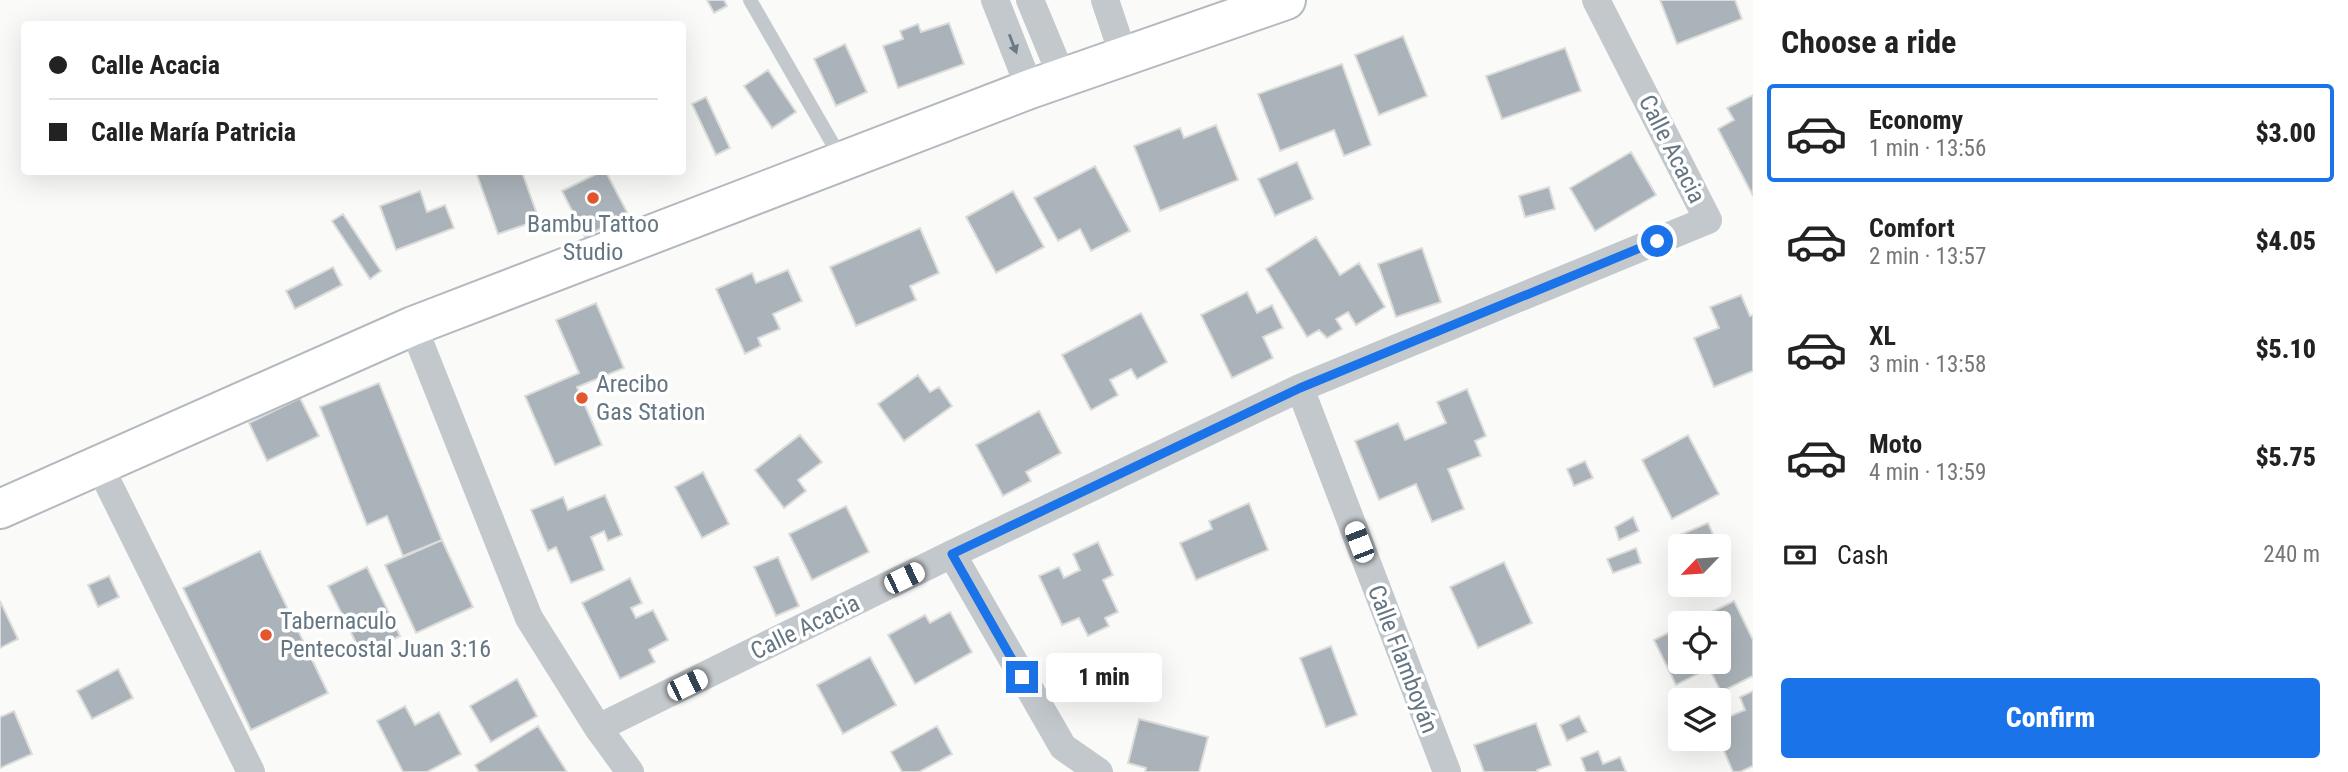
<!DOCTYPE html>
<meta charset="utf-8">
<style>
:root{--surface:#fff;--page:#f2f2f2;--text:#222;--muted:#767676;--line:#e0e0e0;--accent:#1a73e8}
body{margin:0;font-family:"Roboto Condensed",sans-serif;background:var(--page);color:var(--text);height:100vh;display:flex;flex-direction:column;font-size:26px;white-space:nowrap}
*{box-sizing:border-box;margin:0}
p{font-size:23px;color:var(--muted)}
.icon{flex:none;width:38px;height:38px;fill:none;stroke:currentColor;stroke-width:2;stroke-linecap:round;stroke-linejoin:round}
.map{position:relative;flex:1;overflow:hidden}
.details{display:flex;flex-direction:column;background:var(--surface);width:595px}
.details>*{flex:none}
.banner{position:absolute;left:21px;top:21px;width:665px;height:154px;border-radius:7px;box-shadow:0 7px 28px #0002;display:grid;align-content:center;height:154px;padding:0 28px;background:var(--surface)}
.needle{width:46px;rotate:245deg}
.fabs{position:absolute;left:1668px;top:534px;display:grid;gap:14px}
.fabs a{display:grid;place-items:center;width:63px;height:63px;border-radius:7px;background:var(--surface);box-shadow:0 7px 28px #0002;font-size:35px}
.end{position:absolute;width:32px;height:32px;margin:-16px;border:9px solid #1a73e8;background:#fff;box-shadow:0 0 0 4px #fff}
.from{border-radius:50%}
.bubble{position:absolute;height:49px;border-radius:7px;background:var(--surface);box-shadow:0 7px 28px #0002;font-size:23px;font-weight:800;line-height:49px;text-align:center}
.car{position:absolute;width:21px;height:42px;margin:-21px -10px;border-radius:9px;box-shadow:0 0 5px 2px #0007;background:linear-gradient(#fff 24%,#345 0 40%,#fff 0 76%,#345 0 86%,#fff 0)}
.banner b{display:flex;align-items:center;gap:24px;height:66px;font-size:26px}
.banner b+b{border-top:2px solid var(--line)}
.banner i{width:18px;height:18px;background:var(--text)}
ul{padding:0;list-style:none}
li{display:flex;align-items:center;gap:21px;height:98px;margin:0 14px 10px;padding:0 14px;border:4px solid transparent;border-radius:7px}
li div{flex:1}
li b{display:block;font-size:26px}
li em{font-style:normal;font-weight:800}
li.active{border-color:var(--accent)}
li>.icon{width:63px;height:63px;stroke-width:1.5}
h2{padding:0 28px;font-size:32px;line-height:84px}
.pay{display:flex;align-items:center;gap:18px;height:77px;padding:0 28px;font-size:26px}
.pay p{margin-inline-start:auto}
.button{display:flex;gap:14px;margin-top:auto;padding:14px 28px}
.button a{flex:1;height:80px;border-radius:7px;background:var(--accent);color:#fff;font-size:28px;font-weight:800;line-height:80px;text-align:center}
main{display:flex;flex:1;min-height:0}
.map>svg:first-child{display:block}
.building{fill:#aab3b9;stroke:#dcdcda;stroke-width:2}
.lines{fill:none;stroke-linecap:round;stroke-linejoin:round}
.secondary-casing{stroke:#b3babf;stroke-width:42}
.lane{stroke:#c3c8cc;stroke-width:14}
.street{stroke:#c3c8cc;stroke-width:28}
.secondary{stroke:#fff;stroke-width:38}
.oneway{fill:#6a7a87}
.route{stroke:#1a73e8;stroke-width:9}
.poi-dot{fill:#e4572e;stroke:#fff;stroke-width:2.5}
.labels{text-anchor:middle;stroke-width:7;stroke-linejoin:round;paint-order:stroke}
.street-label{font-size:24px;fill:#657683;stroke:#fff}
.poi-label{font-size:24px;fill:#657683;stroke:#fff;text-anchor:start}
</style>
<main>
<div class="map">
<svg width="1753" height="772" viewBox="0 0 1753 772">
<rect width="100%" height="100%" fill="#fafaf8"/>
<path class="building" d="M707 0H724L727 6 714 13Z
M1660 0H1735L1742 19 1677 44Z
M949 23 964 64 898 88 883 46 903 39 900 31 918 24 921 32Z
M1403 36 1427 96 1379 115 1355 55Z
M845 44 867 92 836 106 814 59Z
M1565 48 1581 91 1502 119 1486 76Z
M1342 64 1371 145 1344 156 1334 130 1280 151 1258 94Z
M768 70 796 112 772 128 744 86Z
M1753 95V196L1718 129 1734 120 1727 108Z
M706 97 730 148 716 155 692 104Z
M1216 125 1238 180 1160 211 1134 146 1180 128 1184 138Z
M1631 152 1656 195 1595 231 1570 188Z
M1297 162 1313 199 1275 216 1258 179Z
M1095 166 1130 231 1091 251 1080 229 1058 241 1034 198Z
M476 172H522L539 220 498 234Z
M600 172H606L628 214 585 237 562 191Z
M1549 187 1555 209 1525 217 1519 196Z
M420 191 427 212 445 205 454 228 396 250 380 206Z
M1013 191 1044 247 996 273 966 217Z
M343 214 381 271 370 279 332 221Z
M920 228 939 273 910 286 916 300 856 326 830 267Z
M1316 237 1340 275 1359 263 1385 307 1356 325 1348 312 1336 319 1342 329 1327 338 1319 330 1307 337 1266 269Z
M1422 248 1441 302 1396 317 1378 264Z
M333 267 342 285 295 309 286 291Z
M788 270 802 301 773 314 780 329 758 338 761 346 745 354 716 289 752 273 756 283Z
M1247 292 1257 313 1272 305 1283 328 1263 337 1273 358 1232 378 1201 315Z
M1741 295 1750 316 1753 315V371L1714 387 1694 338 1719 328 1710 307Z
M596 303 624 368 577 387 602 445 555 465 525 396 579 373 556 320Z
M1141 313 1167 362 1137 379 1131 369 1110 380 1118 395 1091 410 1062 355Z
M918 375 930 392 939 387 952 406 904 441 878 404Z
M379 383 442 540 403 556 387 516 367 525 320 407Z
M1467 389 1486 436 1475 441 1481 456 1448 469 1464 509 1432 522 1416 484 1379 500 1355 441 1398 423 1405 440 1446 423 1437 402Z
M300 398 319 436 267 461 249 423Z
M1039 411 1061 453 1026 472 1031 481 1003 496 976 445Z
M800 435 822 462 798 480 806 491 784 508 755 470Z
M1688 435 1719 494 1672 519 1642 460Z
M1585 461 1593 478 1574 486 1567 469Z
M703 472 729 524 702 538 675 487Z
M605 495 622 535 608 541 604 531 591 537 604 570 571 583 556 547 548 551 531 510 563 497 568 510Z
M1249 503 1268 550 1196 580 1180 543 1212 529 1209 521Z
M846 506 869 552 812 580 789 534Z
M1633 517 1639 531 1619 540 1615 527Z
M1708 523 1718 546H1680V564L1670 539Z
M442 540 473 607 416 633 385 565Z
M1098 542 1113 575 1103 580 1118 612 1105 618 1109 626 1088 636 1079 618 1062 625 1039 576 1059 567 1064 578 1080 570 1073 554Z
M1636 548 1641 563 1613 573 1607 559Z
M1718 548 1730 574 1718 579Z
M260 551 328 693 251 730 183 588Z
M778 557 799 606 776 616 754 567Z
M1504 562 1532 623 1478 648 1450 587Z
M367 567 400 636 362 655 328 586Z
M109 576 119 597 98 607 88 585Z
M630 578 642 603 631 608 636 618 653 610 668 640 649 650 655 662 620 679 582 603Z
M0 601 18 639 0 648Z
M1734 601 1753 640V676L1721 692 1709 668 1676 685 1654 640 1680 627V662H1718V623H1689Z
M950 612 972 652 915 684 888 635 925 615 930 623Z
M1331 646 1357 715 1326 727 1300 658Z
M870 657 896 705 843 734 817 685Z
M118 669 133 698 92 719 77 691Z
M517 679 537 716 491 742 470 706Z
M1753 691V766L1740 772H1733L1718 737V721L1745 710 1740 697Z
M405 706 415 725 439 712 461 754 427 772H403L377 721Z
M14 711 32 754 0 768V717Z
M1579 716 1587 732 1567 741 1560 725Z
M1139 719 1208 737 1199 772H1145L1146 768 1128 763Z
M1536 723 1551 765 1537 770 1538 772H1484L1474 745Z
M538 726 567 772H479L475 765Z
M937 726 952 754 919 772H902L891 752Z
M1598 751 1603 764 1620 757 1626 772H1586L1581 758Z"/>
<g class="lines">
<defs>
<path id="secondary" d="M0 509 413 326 1030 89 1286 0"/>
</defs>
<use href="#secondary" class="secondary-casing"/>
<path class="lane" d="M750 0 842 160"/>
<path class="street" d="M995 0 1030 89
M1030 0 1062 77
M1105 0 1124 57
M413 326 529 618 598 728 630 772
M1300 388 1447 772
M99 465 251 772
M952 554 1063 747 1099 772
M598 728 952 554 1300 388 1708 220 1596 0"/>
<use href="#secondary" class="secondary"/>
</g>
<defs><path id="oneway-solid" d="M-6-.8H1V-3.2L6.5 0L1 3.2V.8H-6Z" transform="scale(1.75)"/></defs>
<use class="oneway" href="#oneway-solid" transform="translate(1013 44) rotate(69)"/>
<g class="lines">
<path class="route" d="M1022 677 952 554 1300 388 1657 241"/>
</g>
<g class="poi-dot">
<circle cx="593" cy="198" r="7"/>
<circle cx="582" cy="398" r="7"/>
<circle cx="266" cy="635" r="7"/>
</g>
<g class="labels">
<g class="street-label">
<text transform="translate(1672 149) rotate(63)" y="8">Calle Acacia</text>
<text transform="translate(805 627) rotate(-26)" y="8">Calle Acacia</text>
<text transform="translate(1403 659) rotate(69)" y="8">Calle Flamboyán</text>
</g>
<g class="poi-label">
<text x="593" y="232" text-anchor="middle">Bambu Tattoo<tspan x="593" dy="28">Studio</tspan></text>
<text x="596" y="392">Arecibo<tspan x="596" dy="28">Gas Station</tspan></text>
<text x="280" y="629">Tabernaculo<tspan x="280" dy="28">Pentecostal Juan 3:16</tspan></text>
</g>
</g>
</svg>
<div class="fabs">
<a><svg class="needle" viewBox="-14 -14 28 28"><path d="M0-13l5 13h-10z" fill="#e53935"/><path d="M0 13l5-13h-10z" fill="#767676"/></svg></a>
<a><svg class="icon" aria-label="locate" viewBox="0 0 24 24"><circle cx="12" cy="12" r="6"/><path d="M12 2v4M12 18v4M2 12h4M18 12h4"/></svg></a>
<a><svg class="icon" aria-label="layers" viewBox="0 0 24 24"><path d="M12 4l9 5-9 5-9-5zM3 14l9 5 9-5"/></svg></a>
</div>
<i class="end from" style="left:1657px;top:241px"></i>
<i class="end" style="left:1022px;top:677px"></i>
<div class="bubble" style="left:1046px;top:653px;width:116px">1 min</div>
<i class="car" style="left:1359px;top:542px;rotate:339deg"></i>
<i class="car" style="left:904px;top:578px;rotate:64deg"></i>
<i class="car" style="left:687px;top:685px;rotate:64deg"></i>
<div class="banner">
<b><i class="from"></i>Calle Acacia</b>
<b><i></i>Calle María Patricia</b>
</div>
</div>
<section class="details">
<h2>Choose a ride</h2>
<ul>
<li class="active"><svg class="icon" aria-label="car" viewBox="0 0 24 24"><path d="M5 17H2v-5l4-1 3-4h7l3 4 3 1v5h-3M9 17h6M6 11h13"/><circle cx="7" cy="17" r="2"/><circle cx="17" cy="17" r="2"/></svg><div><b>Economy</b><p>1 min · 13:56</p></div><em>$3.00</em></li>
<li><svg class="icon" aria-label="car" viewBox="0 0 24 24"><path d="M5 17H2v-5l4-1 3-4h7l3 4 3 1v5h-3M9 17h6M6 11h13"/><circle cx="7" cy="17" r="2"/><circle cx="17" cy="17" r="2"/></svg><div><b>Comfort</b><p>2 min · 13:57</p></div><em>$4.05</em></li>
<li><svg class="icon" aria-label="car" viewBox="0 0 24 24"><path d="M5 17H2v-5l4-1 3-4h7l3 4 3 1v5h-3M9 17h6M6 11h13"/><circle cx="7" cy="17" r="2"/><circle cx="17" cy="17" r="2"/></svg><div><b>XL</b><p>3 min · 13:58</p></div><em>$5.10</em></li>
<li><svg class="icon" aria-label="car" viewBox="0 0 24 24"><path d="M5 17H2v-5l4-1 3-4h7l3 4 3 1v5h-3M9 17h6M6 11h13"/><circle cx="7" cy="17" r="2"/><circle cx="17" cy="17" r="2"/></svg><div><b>Moto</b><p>4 min · 13:59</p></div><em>$5.75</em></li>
</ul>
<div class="pay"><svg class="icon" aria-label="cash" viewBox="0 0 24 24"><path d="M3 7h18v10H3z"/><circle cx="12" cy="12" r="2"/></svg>Cash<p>240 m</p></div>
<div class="button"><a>Confirm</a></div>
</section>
</main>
